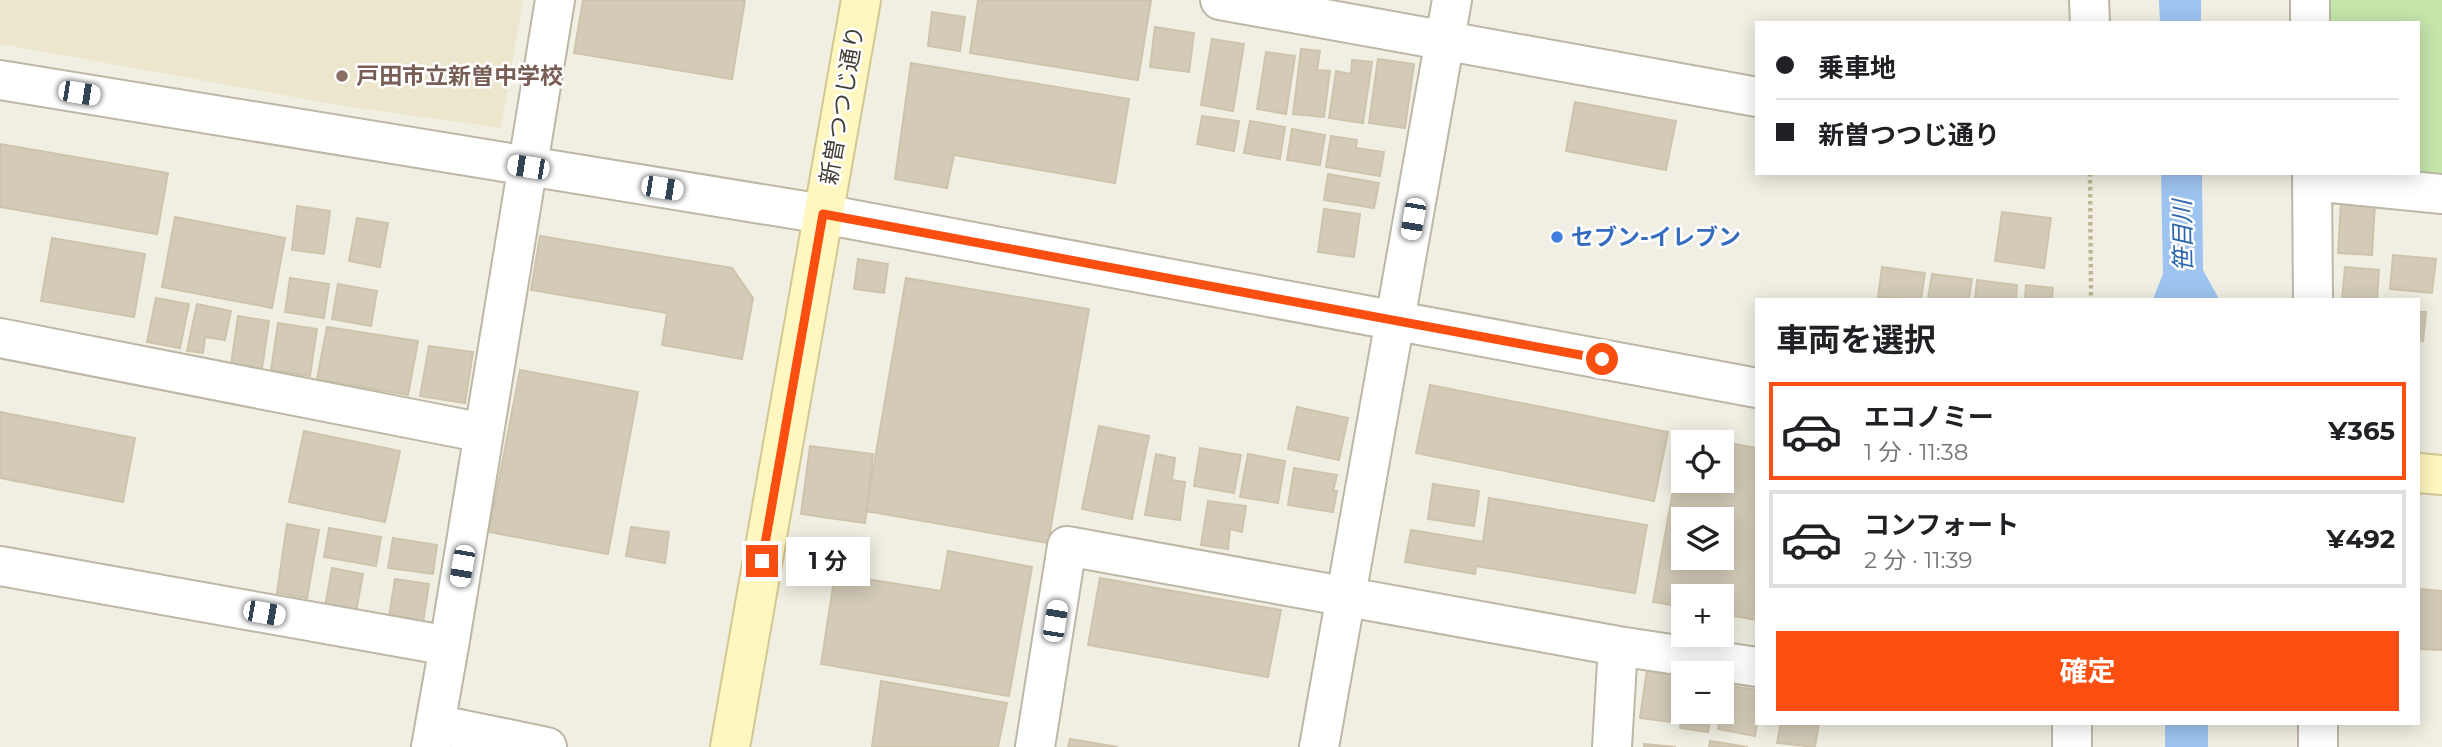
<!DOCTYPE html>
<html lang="ja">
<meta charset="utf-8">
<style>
:root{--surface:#fff;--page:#f2f2f2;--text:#202124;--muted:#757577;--line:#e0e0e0;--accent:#fa4f11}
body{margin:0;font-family:Montserrat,"Noto Sans JP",sans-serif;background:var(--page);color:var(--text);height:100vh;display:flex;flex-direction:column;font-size:26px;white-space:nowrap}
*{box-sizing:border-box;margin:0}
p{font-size:23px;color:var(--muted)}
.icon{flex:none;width:38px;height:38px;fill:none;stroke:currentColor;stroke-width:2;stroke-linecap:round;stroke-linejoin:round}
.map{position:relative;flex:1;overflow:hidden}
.details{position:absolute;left:1755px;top:298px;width:665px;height:427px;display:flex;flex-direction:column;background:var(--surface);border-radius:0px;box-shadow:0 4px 18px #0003}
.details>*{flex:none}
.guide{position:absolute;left:1755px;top:21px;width:665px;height:154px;border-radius:0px;box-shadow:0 4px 18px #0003;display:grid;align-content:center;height:154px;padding:0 21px;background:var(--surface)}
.controls{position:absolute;left:1671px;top:430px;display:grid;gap:14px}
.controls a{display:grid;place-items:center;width:63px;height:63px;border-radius:0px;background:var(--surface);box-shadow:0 4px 18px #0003;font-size:35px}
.end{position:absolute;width:32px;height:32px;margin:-16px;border:9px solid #fa4f11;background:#fff;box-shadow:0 0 0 4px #fff}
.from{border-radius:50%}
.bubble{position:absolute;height:49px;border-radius:0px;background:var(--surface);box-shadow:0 4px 18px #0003;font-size:23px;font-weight:700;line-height:49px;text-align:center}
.car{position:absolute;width:21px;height:42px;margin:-21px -10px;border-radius:9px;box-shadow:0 0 5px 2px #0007;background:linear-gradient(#fff 24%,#345 0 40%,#fff 0 76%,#345 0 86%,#fff 0)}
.guide b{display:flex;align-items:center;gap:24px;height:66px;font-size:26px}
.guide b+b{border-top:2px solid var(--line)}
.guide i{width:18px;height:18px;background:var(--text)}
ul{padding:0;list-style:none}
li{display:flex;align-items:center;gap:21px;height:98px;margin:0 14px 10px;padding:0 7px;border:4px solid var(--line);border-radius:0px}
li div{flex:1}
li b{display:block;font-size:26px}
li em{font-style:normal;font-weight:700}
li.on{border-color:var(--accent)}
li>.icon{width:63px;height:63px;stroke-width:1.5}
h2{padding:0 21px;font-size:32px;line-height:84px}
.cta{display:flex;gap:14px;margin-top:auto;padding:14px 21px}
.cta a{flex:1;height:80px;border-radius:0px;background:var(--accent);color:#fff;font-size:28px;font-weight:700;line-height:80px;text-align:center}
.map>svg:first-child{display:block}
.education{fill:#ebe6cc}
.green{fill:#c4e6aa}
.water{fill:#9dc4f0}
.building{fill:#d3cbb8;stroke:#cec4ab;stroke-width:2;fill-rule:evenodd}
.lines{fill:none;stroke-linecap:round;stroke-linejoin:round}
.street-casing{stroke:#bdb7a5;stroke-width:42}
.secondary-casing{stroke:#d2c892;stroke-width:42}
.path{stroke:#beb597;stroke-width:4.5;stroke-dasharray:3.5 3.5;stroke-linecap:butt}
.street{stroke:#fff;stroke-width:38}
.secondary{stroke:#fff7bf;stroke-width:38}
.route{stroke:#fa4f11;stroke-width:9}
.education-dot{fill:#8d6e63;stroke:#fff;stroke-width:2.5}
.shop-dot{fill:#3f7fe0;stroke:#fff;stroke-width:2.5}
.labels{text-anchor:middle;stroke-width:5;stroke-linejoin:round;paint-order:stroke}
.education-label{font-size:23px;font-weight:bold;fill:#785e54;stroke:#fff;text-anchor:start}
.street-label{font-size:23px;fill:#433f33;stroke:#fff}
.shop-label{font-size:23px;font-weight:bold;fill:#366cbe;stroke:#fff;text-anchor:start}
.water-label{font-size:24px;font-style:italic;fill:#2d68ae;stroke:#fff}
</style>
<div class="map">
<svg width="2442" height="747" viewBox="0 0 2442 747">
<rect width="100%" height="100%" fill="#f1efe3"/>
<path class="education" d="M0 0H523L501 128 350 107 0 44Z"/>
<path class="green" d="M2320 0H2442V184L2418 173V23H2320Z"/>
<path class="water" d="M2159 0H2201V23H2160Z
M2161 173H2202L2203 270 2219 299H2153L2163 274Z
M2165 723H2208V747H2165Z"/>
<path class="building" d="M583 0H745L732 79 574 53Z
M978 0H1151L1138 80 970 53Z
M932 12 965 17 960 51 928 46Z
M1155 27 1194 33 1189 72 1150 67Z
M1212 39 1244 44 1233 111 1201 105Z
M1301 49 1320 51 1317 70 1330 71 1324 117 1293 114Z
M1266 52 1295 56 1286 114 1257 109Z
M1378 59 1414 64 1405 128 1369 123Z
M1352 60 1372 62 1363 123 1329 118 1336 71 1351 74Z
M911 63 1129 99 1115 183 954 155 947 188 895 179Z
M1575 102 1676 121 1666 170 1566 151Z
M1202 116 1239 121 1234 151 1197 144Z
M1250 121 1285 127 1280 159 1244 153Z
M1292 129 1325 135 1320 165 1287 160Z
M1331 136 1357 140 1356 148 1384 152 1380 176 1326 167Z
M0 144 168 173 157 234 0 207Z
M1328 174 1379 183 1374 208 1324 200Z
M2341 201 2375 203 2372 255 2338 253Z
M297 206 330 211 324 254 292 250Z
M1324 209 1360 214 1354 257 1318 252Z
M2002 212 2051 218 2044 268 1995 261Z
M175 217 285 238 272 308 162 287Z
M357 218 388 223 380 267 349 261Z
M540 236 732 268 753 298 742 359 662 345 667 313 531 290Z
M52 238 145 254 134 317 41 301Z
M2393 255 2436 259 2432 293 2390 289Z
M858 259 888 264 884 293 854 289Z
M1882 267 1925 273 1921 299 1878 297Z
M2345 267 2379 270 2377 299H2342Z
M1932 274 1972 279 1969 299H1928Z
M290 278 329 284 324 318 285 312Z
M906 278 1089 309 1048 543 866 511Z
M1977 280 2017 285 2016 299H1975Z
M338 284 377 291 371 326 332 319Z
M2026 285 2053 288 2052 299H2025Z
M156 298 189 304 180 348 147 342Z
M197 304 231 311 225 340 205 337 203 353 187 351Z
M2418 312H2426L2423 341 2418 340Z
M238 316 269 321 262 369 231 365Z
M278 323 317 329 310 376 271 370Z
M327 327 418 341 408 395 317 379Z
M429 346 473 352 465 403 420 396Z
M520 370 638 392 608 554 489 532Z
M1430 385 1668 432 1654 501 1416 453Z
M1297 407 1348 418 1339 460 1288 449Z
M0 412 135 438 123 502 0 478Z
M1099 426 1149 436 1132 519 1082 509Z
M304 431 400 451 385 522 289 502Z
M1683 435 1757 448V620L1722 614V597H1684V607L1653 602ZM1684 443H1722V481H1684ZM1684 520H1722V558H1684Z
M810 446 873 454 865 523 801 514Z
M1200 448 1241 455 1234 493 1194 486Z
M1156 454 1175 458 1172 480 1185 482 1180 520 1145 515Z
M1248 454 1285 461 1278 503 1240 497Z
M1294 468 1337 475 1333 491H1337L1333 512 1288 505Z
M1433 484 1479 491 1474 526 1428 519Z
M1489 498 1647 525 1635 593 1476 566 1475 574 1405 562 1411 530 1483 542Z
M1208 501 1246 506 1242 532 1230 529 1228 549 1201 545Z
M287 524 319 530 307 598 277 593Z
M631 527 669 532 665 563 626 556Z
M329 528 381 537 376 566 324 557Z
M393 538 437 545 433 574 388 568Z
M948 551 1032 567 1009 696 821 664 835 574 941 591Z
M332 568 363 574 355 617 324 612Z
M1100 578 1281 610 1268 677 1088 645Z
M395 579 429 584 422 628 388 623Z
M2418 589 2442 591V650L2418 649Z
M1647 669 1677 673 1670 722 1640 718Z
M881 681 1007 703 998 747H872Z
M1726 685 1757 690V723L1755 736 1718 729Z
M1684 704V712H1711L1708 732 1680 728Z
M1781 723H1819L1815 747 1777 743Z
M1070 739 1118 747H1068Z
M1710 741 1748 747H1709Z
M1644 744 1676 747H1644Z"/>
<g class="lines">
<defs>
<path id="street" d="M1220 0 1757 97
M2089 0 2090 23
M2310 0V23
M0 80 823 214 1757 388
M2312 173 2313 299
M2312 181 2442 194
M0 338 484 433
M0 566 449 646 431 747
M449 646 555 0
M2072 723V747
M2318 723V747
M435 724 547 747
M1035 747 1067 546 1618 646 1757 667
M1319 747 1452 0
M1612 747 1618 646"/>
<path id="secondary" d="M2418 473 2442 475
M730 747 861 0"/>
</defs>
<use href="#street" class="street-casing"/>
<use href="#secondary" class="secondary-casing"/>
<path class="path" d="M2090 173 2091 299"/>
<use href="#street" class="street"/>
<use href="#secondary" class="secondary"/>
</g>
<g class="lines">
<path class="route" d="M762 561 823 214 1602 359"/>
</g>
<circle class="education-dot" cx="342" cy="76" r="7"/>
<circle class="shop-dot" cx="1557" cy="237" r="7"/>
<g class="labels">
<g class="education-label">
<text x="356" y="84">戸田市立新曽中学校</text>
</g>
<g class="street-label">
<text transform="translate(842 105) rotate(-80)" y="8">新曽つつじ通り</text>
</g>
<g class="shop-label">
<text x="1571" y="245">セブン-イレブン</text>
</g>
<g class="water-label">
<text transform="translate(2183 236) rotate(-91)" y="8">笹目川</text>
</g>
</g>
</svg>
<div class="controls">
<a><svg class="icon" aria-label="locate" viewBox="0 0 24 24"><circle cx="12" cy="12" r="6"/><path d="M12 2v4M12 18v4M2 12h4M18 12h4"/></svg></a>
<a><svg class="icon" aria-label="layers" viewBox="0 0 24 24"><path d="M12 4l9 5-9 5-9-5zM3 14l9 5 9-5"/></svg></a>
<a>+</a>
<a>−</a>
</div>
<i class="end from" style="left:1602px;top:359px"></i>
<i class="end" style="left:762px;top:561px"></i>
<div class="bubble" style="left:786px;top:537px;width:84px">1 分</div>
<i class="car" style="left:79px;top:93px;rotate:99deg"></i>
<i class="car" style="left:528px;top:167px;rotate:279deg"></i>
<i class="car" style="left:662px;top:188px;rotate:99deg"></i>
<i class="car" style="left:1413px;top:219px;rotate:190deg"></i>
<i class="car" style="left:462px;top:566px;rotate:190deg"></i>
<i class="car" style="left:264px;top:613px;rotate:100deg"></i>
<i class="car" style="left:1055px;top:621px;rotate:9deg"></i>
<div class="guide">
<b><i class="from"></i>乗車地</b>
<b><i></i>新曽つつじ通り</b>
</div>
<section class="details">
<h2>車両を選択</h2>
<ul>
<li class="on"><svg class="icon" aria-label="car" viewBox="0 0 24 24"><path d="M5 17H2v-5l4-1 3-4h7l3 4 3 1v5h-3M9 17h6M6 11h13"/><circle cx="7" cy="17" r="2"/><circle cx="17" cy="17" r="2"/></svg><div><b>エコノミー</b><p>1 分 · 11:38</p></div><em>¥365</em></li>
<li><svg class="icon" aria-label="car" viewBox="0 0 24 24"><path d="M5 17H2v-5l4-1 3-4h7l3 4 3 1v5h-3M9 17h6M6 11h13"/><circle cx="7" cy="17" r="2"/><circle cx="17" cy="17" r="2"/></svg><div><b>コンフォート</b><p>2 分 · 11:39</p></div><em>¥492</em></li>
</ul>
<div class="cta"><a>確定</a></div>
</section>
</div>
